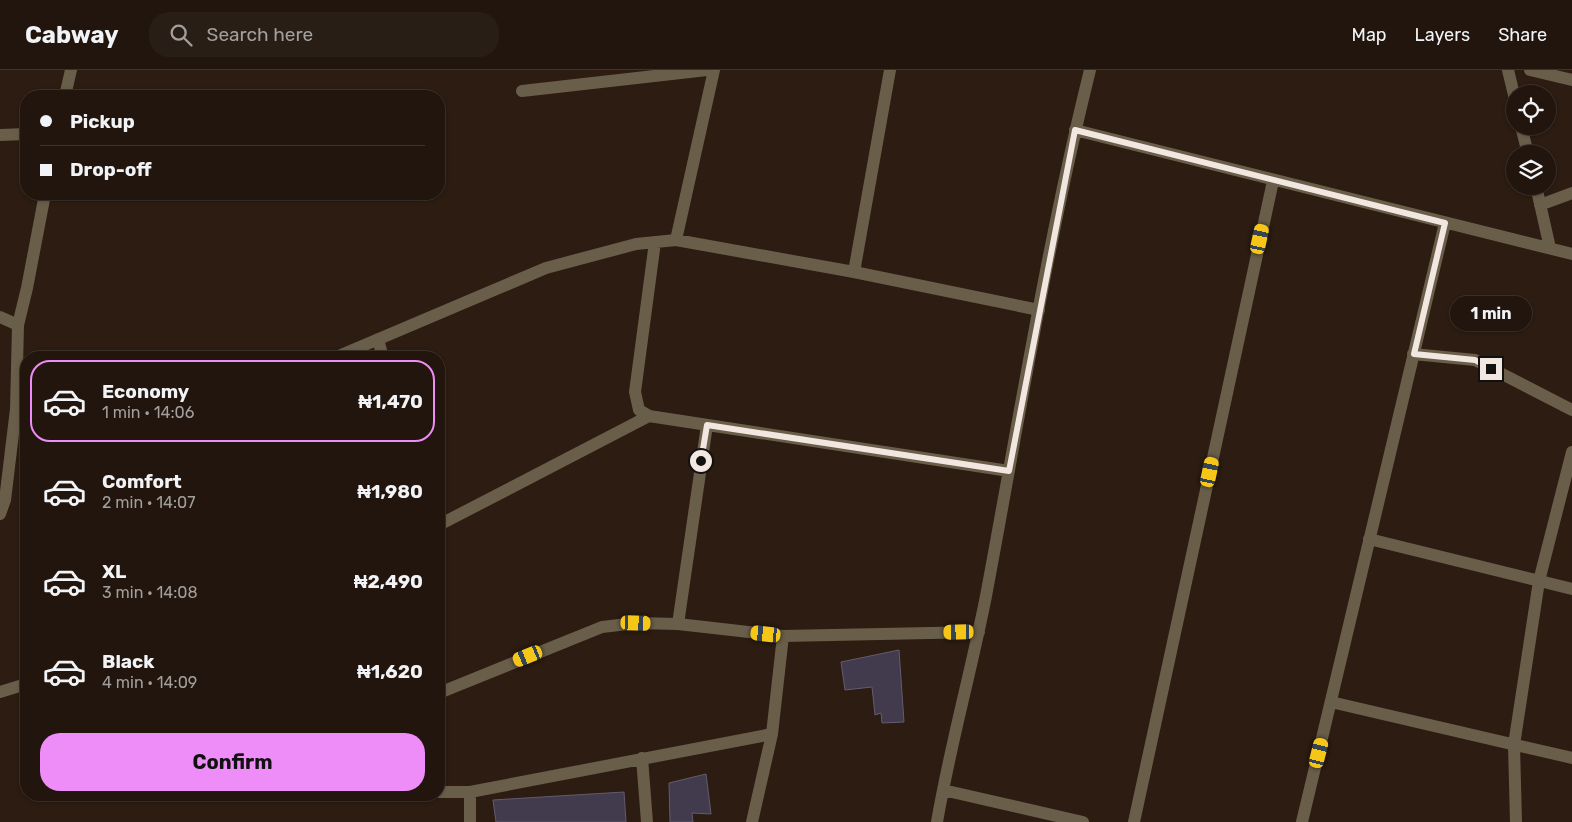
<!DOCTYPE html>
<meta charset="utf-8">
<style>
:root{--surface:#21150d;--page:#291e16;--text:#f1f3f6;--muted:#a29f9d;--line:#3e342e;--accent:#ee8cf8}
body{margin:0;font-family:Rubik,sans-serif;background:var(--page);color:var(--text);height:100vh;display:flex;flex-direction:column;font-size:19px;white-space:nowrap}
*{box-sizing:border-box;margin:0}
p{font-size:16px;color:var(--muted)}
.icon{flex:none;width:28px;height:28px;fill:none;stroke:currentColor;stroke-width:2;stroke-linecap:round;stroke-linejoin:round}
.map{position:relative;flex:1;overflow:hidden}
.sheet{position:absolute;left:20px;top:281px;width:425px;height:450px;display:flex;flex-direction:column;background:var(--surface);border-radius:20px;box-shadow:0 1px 4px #0004,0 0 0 1px var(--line)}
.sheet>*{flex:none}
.hud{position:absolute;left:20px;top:20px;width:425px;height:110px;border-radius:20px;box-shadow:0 1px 4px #0004,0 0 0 1px var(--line);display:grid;align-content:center;height:110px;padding:0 20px;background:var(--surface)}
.controls{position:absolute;left:1506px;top:15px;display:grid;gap:10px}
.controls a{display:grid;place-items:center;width:50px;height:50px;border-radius:50%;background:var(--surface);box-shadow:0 1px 4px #0004,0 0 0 1px var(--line);font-size:25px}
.end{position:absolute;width:22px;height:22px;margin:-11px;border:6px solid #f2e7e0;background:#111;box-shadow:0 0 0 2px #111}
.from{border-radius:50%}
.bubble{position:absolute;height:35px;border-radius:18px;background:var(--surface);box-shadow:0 1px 4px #0004,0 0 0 1px var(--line);font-size:16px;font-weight:700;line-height:35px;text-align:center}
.car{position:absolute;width:15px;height:30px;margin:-15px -8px;border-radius:6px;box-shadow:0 0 4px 1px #0007;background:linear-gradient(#f5c518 24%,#345 0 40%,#f5c518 0 76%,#345 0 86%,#f5c518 0)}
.hud b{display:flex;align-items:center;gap:18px;height:48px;font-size:19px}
.hud b+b{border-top:1px solid var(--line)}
.hud i{width:12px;height:12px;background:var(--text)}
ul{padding:9px 0 0;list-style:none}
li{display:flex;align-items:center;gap:15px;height:82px;margin:0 10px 8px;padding:0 10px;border:2px solid transparent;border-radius:20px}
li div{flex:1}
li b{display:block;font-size:19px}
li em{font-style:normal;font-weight:700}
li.on{border-color:var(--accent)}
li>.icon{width:45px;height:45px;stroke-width:1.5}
.cta{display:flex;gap:10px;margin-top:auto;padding:10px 20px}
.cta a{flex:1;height:58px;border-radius:20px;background:var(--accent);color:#111;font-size:20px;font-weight:700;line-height:58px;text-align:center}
header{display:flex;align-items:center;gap:30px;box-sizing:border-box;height:70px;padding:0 25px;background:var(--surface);border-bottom:1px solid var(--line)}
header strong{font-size:24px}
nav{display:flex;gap:28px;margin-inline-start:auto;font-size:18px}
.search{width:350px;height:45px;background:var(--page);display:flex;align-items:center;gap:12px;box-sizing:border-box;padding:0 18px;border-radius:20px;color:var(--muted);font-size:19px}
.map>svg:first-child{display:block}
.building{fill:#413b4d;stroke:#625c6f}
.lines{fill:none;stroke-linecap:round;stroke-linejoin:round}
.street{stroke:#695e49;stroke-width:12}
.route{stroke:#f2e7e0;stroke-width:6}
</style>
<header>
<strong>Cabway</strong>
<div class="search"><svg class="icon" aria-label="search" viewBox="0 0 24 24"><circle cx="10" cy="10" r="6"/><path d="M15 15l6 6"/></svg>Search here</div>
<nav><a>Map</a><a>Layers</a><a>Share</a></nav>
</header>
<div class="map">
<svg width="1572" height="752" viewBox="0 0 1572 752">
<rect width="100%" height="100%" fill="#2c1c11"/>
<path class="building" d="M899 580 904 652 882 653 881 643 875 645 872 617 845 620 841 592Z
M706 704 711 744 692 743 693 752H670L669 713Z
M624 722 626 752H496L493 730Z"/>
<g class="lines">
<path class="street" d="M1508 0 1515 29
M1530 0 1572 10
M522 21 707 0
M65 26 71 0
M1521 56 1528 84
M1075 60 1572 184
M0 65 26 64
M1536 116 1550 178
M1540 135 1572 123
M676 170 714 0
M655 172 635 322 639 340 649 346 1009 401
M854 202 890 0
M0 247 18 255
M378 269 383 288
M1413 284 1475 290 1572 340
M334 288 546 198 636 174 676 170 854 202 1039 240
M0 444 5 430 16 339 18 255 27 218 45 124
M439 455 649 346
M1369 469 1572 519
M678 554 707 355
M0 622 26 614
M439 623 602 557 636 553 678 554 783 566 979 562
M1331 632 1572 688
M642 688 647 752
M943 720 1083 752
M439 722H470L772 664
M470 722V752
M752 752 772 664 783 566
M937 752C950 676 971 602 986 526 1019 350 1047 173 1090 0
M1134 752 1273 111
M1302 752 1445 153
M1516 752 1514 675 1539 511 1572 382"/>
</g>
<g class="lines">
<path class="route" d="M701 391 707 355 1009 401 1075 60 1445 153 1414 284 1475 290 1491 299"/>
</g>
</svg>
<div class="controls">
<a><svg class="icon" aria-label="locate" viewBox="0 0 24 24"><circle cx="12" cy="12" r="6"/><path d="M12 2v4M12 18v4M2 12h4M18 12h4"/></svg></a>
<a><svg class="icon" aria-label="layers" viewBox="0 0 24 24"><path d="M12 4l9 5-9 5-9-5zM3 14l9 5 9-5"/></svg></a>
</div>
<i class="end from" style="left:701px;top:391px"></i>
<i class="end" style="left:1491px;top:299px"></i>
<div class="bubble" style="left:1450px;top:226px;width:82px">1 min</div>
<i class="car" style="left:1260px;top:169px;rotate:12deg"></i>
<i class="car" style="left:1210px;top:402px;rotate:12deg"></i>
<i class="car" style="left:636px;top:553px;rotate:92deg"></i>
<i class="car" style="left:959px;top:562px;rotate:269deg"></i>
<i class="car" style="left:766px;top:564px;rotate:276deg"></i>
<i class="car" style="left:528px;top:586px;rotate:248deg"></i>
<i class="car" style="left:1319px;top:683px;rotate:14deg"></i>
<div class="hud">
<b><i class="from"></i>Pickup</b>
<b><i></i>Drop-off</b>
</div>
<section class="sheet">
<ul>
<li class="on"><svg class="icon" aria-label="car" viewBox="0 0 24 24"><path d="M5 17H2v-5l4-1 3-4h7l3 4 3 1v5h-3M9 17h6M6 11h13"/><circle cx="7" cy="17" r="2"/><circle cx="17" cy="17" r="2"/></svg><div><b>Economy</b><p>1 min · 14:06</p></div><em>₦1,470</em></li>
<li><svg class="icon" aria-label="car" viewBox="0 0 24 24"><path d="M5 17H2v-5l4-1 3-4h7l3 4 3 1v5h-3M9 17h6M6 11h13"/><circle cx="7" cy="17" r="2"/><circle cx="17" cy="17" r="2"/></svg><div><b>Comfort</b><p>2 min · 14:07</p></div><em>₦1,980</em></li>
<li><svg class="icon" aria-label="car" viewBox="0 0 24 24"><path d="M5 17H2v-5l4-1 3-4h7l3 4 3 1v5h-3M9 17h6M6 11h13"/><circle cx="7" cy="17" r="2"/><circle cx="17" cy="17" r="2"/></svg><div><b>XL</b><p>3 min · 14:08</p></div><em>₦2,490</em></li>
<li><svg class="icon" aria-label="car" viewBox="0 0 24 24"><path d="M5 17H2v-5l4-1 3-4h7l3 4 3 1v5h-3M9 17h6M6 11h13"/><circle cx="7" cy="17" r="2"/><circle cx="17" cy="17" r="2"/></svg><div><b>Black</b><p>4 min · 14:09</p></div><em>₦1,620</em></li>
</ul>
<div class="cta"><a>Confirm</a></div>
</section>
</div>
